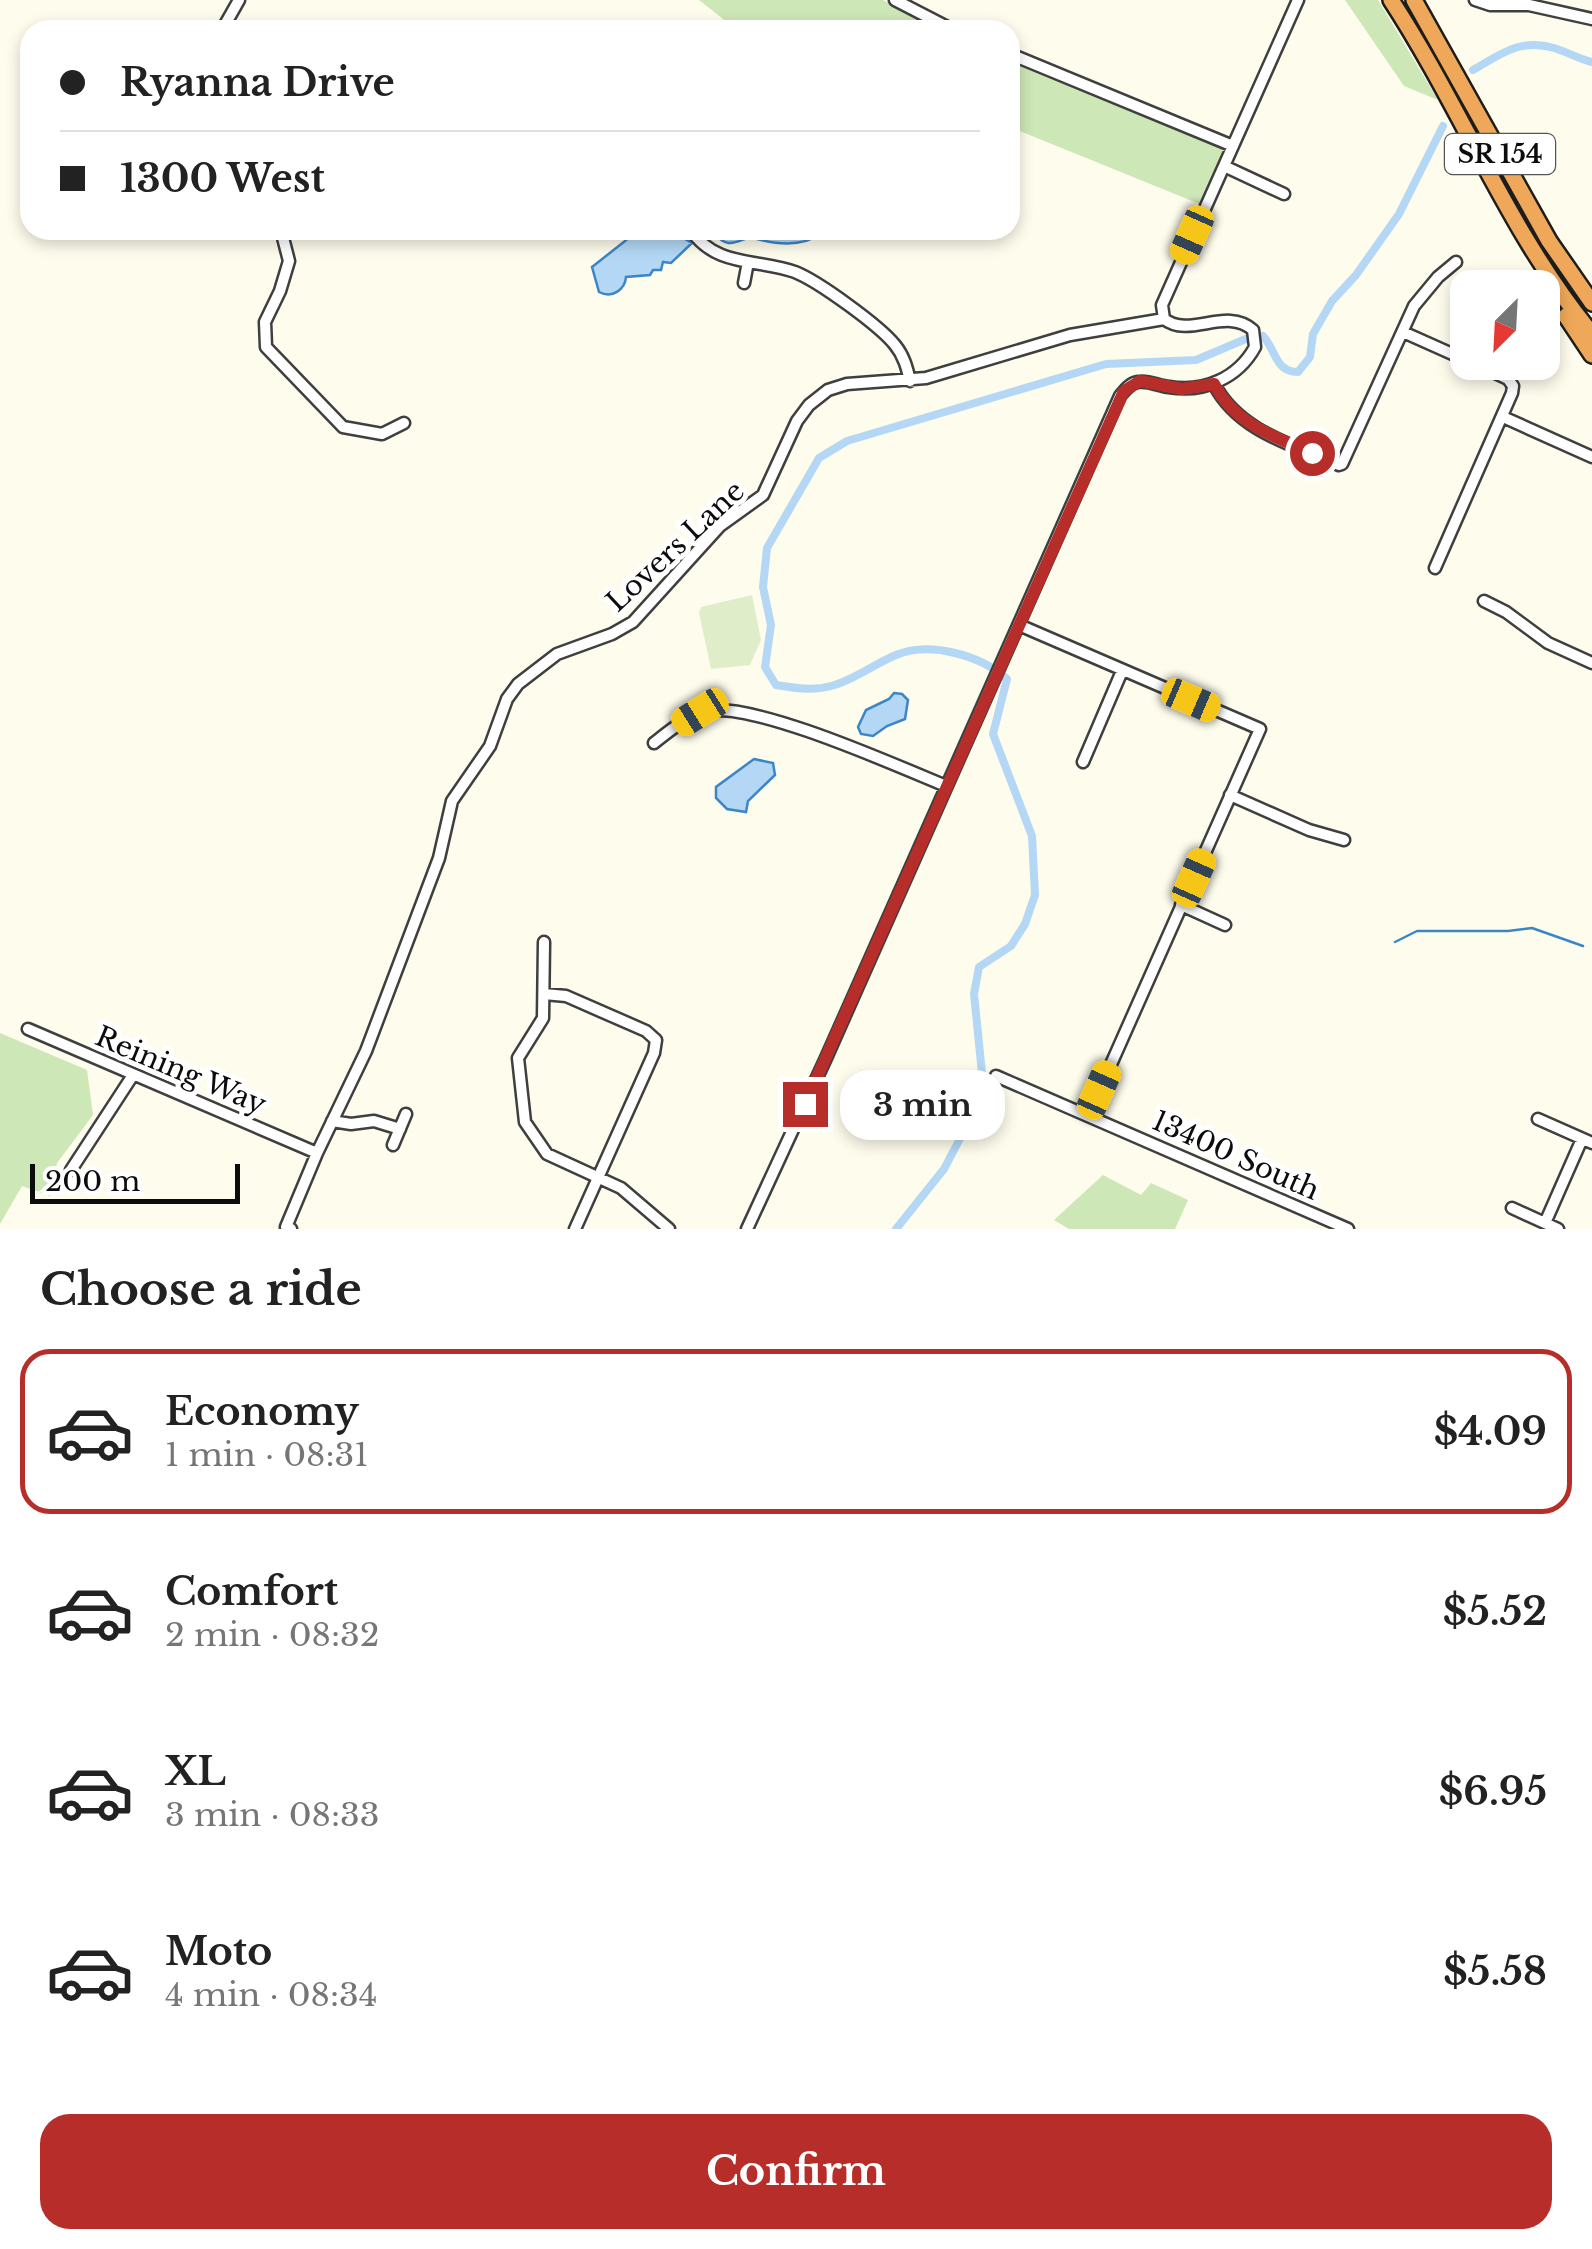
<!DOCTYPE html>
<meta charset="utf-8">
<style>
:root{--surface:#fff;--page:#f6f6f6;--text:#222;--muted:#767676;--line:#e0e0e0;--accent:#b62d2a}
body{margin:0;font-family:"Libre Baskerville",serif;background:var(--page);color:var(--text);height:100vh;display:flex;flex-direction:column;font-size:38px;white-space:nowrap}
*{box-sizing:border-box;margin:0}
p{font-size:32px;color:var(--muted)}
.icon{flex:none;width:55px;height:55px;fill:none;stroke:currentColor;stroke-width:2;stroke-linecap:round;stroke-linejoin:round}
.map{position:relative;height:1229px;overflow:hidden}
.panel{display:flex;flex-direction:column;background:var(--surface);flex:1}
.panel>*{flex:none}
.banner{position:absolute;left:20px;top:20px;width:1000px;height:220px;border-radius:30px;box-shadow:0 5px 15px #0003;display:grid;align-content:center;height:220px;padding:0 40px;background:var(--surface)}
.needle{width:65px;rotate:204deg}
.buttons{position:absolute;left:1450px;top:270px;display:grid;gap:20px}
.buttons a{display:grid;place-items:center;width:110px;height:110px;border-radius:20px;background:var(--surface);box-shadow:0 5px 15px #0003;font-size:50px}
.scale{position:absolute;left:30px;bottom:25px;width:210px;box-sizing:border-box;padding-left:10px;border:5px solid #0c0c0c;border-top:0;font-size:28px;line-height:35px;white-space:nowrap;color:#0c0c0c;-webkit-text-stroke:8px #fff;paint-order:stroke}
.end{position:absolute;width:45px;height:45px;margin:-22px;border:12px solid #b62d2a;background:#fff;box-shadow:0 0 0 5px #fff}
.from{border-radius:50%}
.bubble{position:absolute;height:70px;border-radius:30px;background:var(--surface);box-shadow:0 5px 15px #0003;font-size:32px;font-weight:700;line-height:70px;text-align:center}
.car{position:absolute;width:30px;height:60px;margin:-30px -15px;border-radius:12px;box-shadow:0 0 8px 2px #0007;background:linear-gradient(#f5c518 24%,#345 0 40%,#f5c518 0 76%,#345 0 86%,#f5c518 0)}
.banner b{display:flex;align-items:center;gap:35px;height:95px;font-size:38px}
.banner b+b{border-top:2px solid var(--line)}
.banner i{width:25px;height:25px;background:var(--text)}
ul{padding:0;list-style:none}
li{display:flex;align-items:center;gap:30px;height:165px;margin:0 20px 15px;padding:0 20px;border:5px solid transparent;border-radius:30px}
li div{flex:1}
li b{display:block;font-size:38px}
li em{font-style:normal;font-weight:700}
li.on{border-color:var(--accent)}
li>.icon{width:90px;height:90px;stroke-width:1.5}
h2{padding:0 40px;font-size:45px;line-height:120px}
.action{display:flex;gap:20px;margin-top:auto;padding:20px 40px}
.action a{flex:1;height:115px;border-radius:30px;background:var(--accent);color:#fff;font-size:40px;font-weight:700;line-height:115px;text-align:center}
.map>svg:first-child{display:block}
.green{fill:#cde7b7}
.pitch{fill:#dfeec9}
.water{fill:#b3d7f4;stroke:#3c86c8;stroke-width:2.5}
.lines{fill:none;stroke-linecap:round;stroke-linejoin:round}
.stream{stroke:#3c86c8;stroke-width:2.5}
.canal{stroke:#b3d7f4;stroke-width:8}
.minor-casing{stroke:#3f3f3f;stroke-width:15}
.highway-casing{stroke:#1d1d1d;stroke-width:20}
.minor{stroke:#fff;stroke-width:10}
.highway{stroke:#efa859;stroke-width:15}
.route{stroke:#b62d2a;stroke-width:12}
.labels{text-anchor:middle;stroke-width:10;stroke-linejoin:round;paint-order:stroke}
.shield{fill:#fff;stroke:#555;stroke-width:2.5}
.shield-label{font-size:25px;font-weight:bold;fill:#0c0c0c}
.street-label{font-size:28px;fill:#0c0c0c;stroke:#fff}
</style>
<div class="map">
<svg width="1592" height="1229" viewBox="0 0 1592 1229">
<rect width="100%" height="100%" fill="#fefcec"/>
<path class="green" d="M699 0H883L938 30H737Z
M1345 0H1378L1438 100 1404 86Z
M1010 59 1166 122 1221 148 1224 154 1202 205 1010 127Z
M0 1033 87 1070 93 1115 57 1163 50 1196 22 1186 0 1224Z
M1103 1175 1141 1195 1151 1183 1188 1200 1175 1229H1069L1054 1220Z"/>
<path class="pitch" d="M752 595 761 640 750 665 711 669 699 613 701 607Z"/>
<path class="water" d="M639 230H669L692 243 671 263 663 262 661 270H653L650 275 626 277C625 289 613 299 599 292L592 267Z
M840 230V238L820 234C801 248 773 244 750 237 732 244 726 248 712 231H707Z
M894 693 902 694 908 700 905 719 887 726 873 736 861 734 858 727 866 710 889 699Z
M754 759 773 763 775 775 748 801 746 812 727 809 716 798V787Z"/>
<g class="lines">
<path class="stream" d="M1395 942 1417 931H1508L1532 928 1583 946"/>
<path class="canal" d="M1473 70C1501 54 1520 38 1554 48 1567 52 1579 59 1592 62
M1263 336C1276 350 1275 372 1298 372L1310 357 1313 334 1332 301 1356 275 1399 214 1443 126
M896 1229 944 1169 984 1093 974 994 979 967 1011 946 1025 924 1035 895 1032 836 993 734 1007 679C980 655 930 641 896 655 874 664 854 680 831 686 813 691 794 688 776 685L765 667 771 625 763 587 767 548 819 458 847 441 1106 364 1196 360 1248 338"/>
<defs>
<path id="minor" d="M895 0 953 30
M1475 0 1490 5H1529L1592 19
M222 30 239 0
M1010 54 1233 146
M1224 166 1284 194
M281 230 289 261 280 291 265 322 266 347 343 427 382 434 404 423
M691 230C715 267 758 259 795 272 818 281 880 326 895 345 904 356 907 368 910 381
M744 283 748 262
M1164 319 1162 305 1298 0
M1403 332 1468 361
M1471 362 1508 379
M1214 384C1238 431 1293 445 1339 465L1342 464 1414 306 1438 277 1456 262
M1503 417 1592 457
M1435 568 1512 393 1513 386 1508 379
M1484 601 1506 612 1548 643 1592 663
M1019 625 1260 729 1088 1116
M654 743C668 732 688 715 706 711 753 701 897 766 946 786
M1083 762 1122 671
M1230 795 1309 830 1344 840
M1181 905 1225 925
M544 942 543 1018 518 1058 525 1122 547 1154 621 1188 669 1229
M544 994 566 996 646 1031 656 1040 654 1053 575 1229
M28 1029 317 1153
M996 1076 1348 1229
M1538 1119 1592 1143
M332 1121 351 1124 374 1121 400 1129
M393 1145 406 1114
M71 1170 133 1075
M1512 1208 1558 1229
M1545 1223 1582 1139
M291 1229 286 1227 317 1153 366 1051 439 858 452 801 490 746 507 699 518 684 557 654 612 634 633 622 720 526 763 495 797 421 809 405 828 390 847 384 926 378 1070 335 1164 319
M747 1229 826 1058 1120 396C1125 390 1130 383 1138 382 1148 380 1159 386 1169 387 1204 393 1238 378 1255 347L1253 330C1226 306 1190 339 1164 319"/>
<path id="highway" d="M1391 0C1462 109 1509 233 1592 334
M1414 0 1549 241 1592 303
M1566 316 1592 355"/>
</defs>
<use href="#minor" class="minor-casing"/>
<use href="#highway" class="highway-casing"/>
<use href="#minor" class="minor"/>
<use href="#highway" class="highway"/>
</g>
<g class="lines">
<path class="route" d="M805 1104 1124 391 1140 381 1182 389 1214 384C1235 424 1273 436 1312 453"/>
</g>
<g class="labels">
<rect class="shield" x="1445" y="134" width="110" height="40" rx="8"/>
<g class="shield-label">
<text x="1500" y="163">SR 154</text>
</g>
<g class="street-label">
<text transform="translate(675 546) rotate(-43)" y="10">Lovers Lane</text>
<text transform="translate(181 1070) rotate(23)" y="10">Reining Way</text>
<text transform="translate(1236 1155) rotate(24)" y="10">13400 South</text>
</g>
</g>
</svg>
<div class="buttons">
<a><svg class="needle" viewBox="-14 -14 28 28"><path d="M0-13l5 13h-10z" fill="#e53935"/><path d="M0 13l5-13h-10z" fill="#767676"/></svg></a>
</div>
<div class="scale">200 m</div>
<i class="end from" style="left:1312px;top:453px"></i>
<i class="end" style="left:805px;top:1104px"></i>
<div class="bubble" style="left:840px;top:1070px;width:165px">3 min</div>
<i class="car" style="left:1192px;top:235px;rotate:204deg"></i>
<i class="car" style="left:1191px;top:700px;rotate:113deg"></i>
<i class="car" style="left:700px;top:712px;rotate:238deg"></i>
<i class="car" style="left:1194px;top:878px;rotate:24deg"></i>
<i class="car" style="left:1099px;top:1090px;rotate:24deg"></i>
<div class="banner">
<b><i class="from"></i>Ryanna Drive</b>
<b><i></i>1300 West</b>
</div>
</div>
<section class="panel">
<h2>Choose a ride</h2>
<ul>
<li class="on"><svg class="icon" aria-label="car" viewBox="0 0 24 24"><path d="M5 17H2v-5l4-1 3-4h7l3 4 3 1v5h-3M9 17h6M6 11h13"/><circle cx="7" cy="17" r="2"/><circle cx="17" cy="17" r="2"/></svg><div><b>Economy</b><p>1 min · 08:31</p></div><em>$4.09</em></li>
<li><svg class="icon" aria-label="car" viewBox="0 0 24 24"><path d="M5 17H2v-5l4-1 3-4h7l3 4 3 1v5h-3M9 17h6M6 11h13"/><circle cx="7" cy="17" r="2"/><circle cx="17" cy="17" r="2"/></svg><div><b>Comfort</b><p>2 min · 08:32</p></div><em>$5.52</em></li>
<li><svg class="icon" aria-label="car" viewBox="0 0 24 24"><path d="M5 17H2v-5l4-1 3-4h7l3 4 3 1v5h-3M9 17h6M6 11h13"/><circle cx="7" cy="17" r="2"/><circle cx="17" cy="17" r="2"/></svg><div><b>XL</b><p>3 min · 08:33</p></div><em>$6.95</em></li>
<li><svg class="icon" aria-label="car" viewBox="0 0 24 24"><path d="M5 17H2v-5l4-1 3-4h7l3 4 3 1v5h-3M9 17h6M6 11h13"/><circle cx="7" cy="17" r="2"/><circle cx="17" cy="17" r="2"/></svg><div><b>Moto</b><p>4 min · 08:34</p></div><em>$5.58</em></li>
</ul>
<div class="action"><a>Confirm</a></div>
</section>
